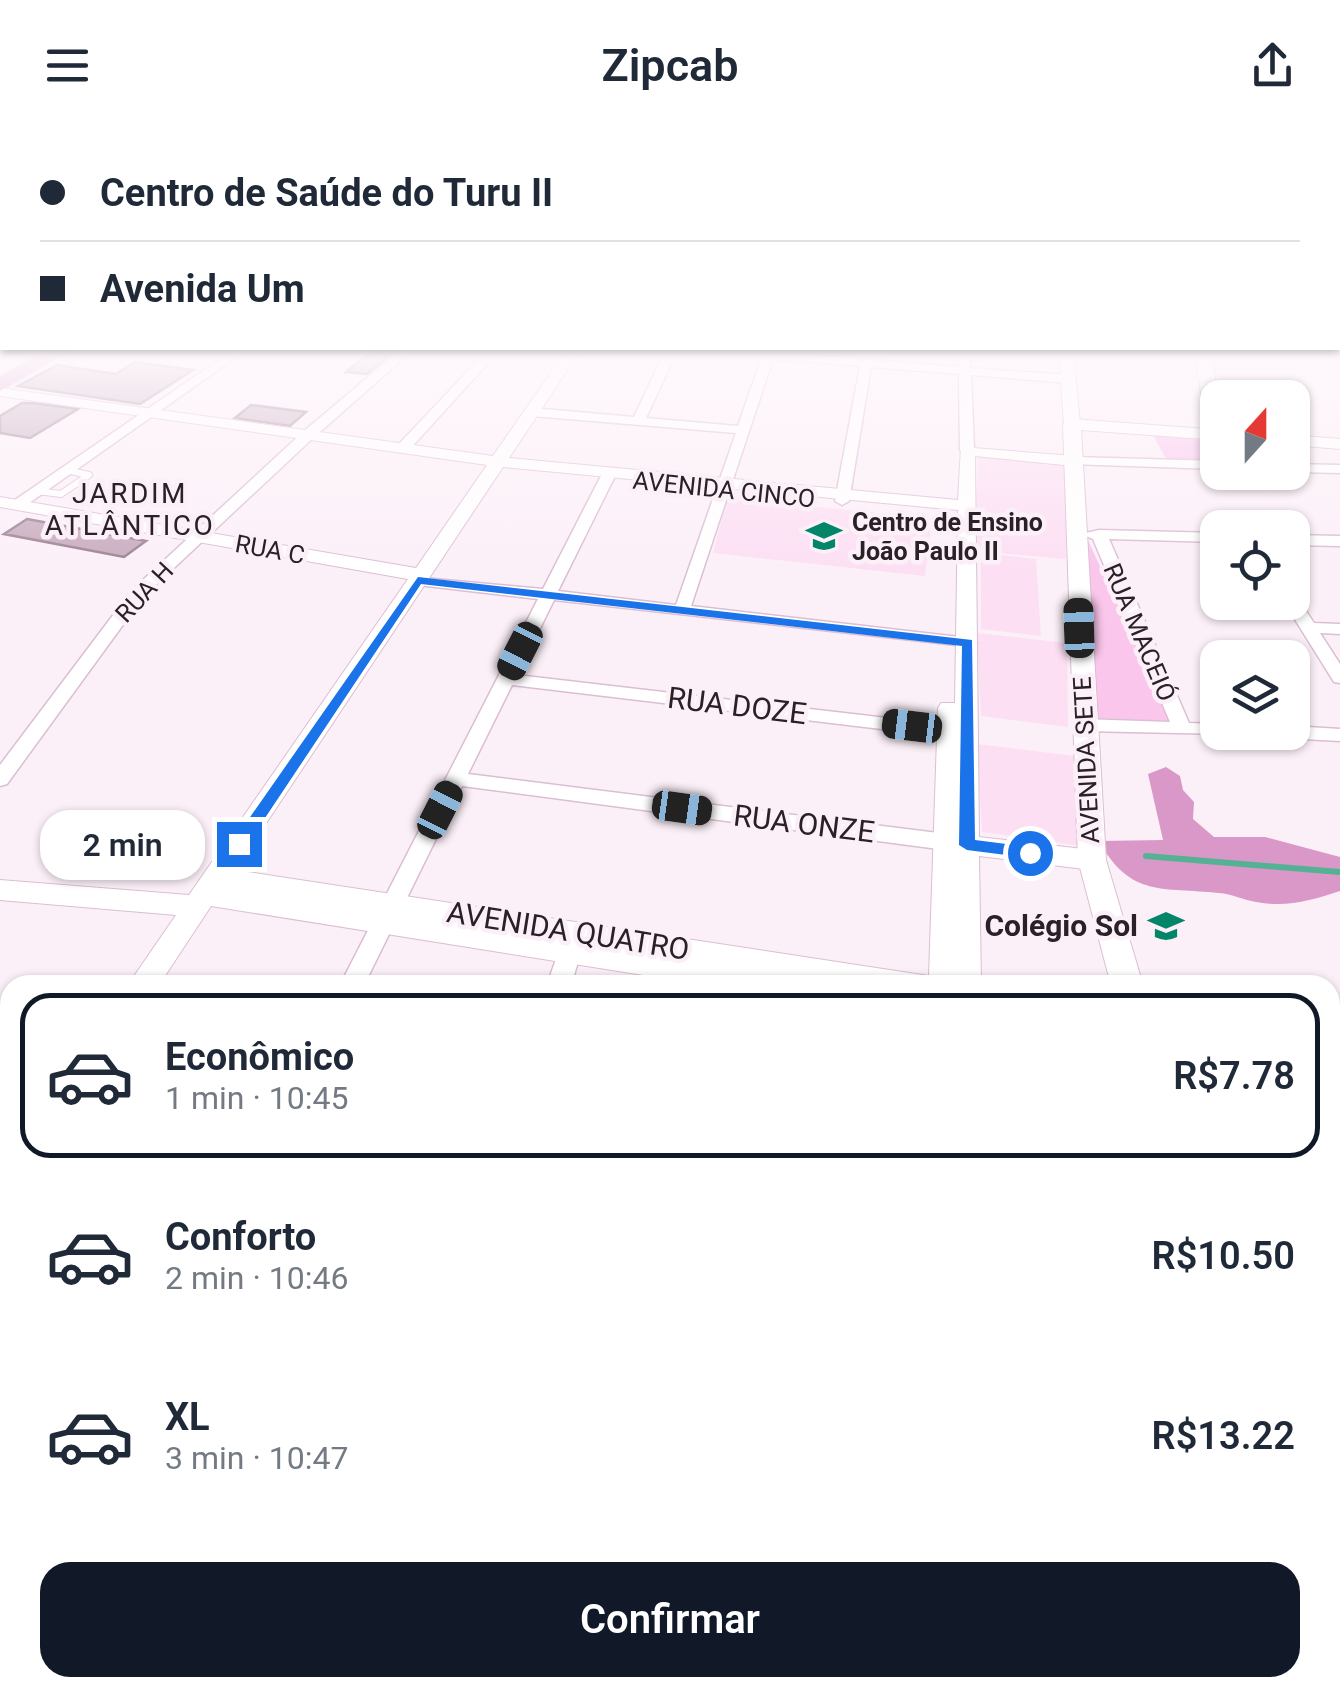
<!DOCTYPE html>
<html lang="pt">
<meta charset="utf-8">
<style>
:root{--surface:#fff;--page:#f6f6f7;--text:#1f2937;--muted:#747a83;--line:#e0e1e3;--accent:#111827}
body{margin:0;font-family:Roboto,sans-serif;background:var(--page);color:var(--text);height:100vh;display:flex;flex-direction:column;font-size:38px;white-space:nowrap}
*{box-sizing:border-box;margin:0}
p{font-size:32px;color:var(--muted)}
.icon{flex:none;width:55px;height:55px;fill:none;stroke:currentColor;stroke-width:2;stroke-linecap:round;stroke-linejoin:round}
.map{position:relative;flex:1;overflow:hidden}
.details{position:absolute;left:0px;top:845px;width:1340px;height:722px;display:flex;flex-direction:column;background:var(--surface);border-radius:30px 30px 0 0;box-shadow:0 2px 8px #0004}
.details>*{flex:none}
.guide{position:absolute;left:0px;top:0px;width:1340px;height:220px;box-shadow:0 2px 8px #0004;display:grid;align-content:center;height:220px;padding:0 40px;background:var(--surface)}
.needle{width:65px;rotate:21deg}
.controls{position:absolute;left:1200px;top:250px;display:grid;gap:20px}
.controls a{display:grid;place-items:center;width:110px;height:110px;border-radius:20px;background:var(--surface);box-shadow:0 2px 8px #0004;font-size:50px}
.end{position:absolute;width:45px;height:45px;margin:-22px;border:12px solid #1a73e8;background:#fff;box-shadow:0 0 0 5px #fff}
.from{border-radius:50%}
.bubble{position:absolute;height:70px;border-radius:30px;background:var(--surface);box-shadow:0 2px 8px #0004;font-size:32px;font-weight:600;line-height:70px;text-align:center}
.car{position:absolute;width:30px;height:60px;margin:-30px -15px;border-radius:12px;box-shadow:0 0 8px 2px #0007;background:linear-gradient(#222 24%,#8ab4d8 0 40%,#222 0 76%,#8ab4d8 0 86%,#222 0)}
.guide b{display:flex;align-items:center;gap:35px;height:95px;font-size:38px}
.guide b+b{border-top:2px solid var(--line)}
.guide i{width:25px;height:25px;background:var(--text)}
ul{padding:18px 0 0;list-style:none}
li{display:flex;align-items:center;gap:30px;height:165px;margin:0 20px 15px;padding:0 20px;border:5px solid transparent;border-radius:30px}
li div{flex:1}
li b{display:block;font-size:38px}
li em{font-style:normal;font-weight:600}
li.active{border-color:var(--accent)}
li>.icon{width:90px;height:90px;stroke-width:1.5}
.action{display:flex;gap:20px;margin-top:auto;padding:20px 40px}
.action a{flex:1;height:115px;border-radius:30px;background:var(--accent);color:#fff;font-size:40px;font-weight:600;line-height:115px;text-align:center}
header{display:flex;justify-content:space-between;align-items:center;height:130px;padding:0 40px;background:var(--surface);font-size:45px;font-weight:600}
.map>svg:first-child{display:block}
.built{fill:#fcdff3}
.green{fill:#fac6eb}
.forest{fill:#d998c7}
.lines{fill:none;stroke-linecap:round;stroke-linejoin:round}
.stream{stroke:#55b194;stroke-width:6}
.building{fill:#c8acbf;stroke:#9e8395;stroke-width:2.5}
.service-casing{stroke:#dbbed2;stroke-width:8}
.minor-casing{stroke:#dbbed2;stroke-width:3}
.tertiary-casing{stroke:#dbbed2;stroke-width:2}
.secondary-casing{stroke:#dbbed2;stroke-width:2}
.primary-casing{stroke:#d4d2d4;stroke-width:3}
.service{stroke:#fff;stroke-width:6}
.minor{fill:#fff;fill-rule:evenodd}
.tertiary{fill:#fff;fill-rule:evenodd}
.secondary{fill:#fff;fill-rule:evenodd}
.primary{fill:#dda1ce;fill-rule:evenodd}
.route{fill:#1a73e8}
.labels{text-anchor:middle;stroke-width:9;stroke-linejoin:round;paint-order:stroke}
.far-street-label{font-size:25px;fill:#2a2027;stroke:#fcf0f8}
.far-poi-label{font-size:25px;font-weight:bold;fill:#2a2027;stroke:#fcf0f8;text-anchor:start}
.far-neighbourhood-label{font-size:28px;letter-spacing:2.5px;fill:#2a2027;stroke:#fcf0f8}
.street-label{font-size:30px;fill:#2a2027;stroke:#fcf0f8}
.poi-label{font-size:30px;font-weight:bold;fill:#2a2027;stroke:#fcf0f8;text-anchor:end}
</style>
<header><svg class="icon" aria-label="menu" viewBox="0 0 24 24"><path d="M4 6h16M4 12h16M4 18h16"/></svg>Zipcab<svg class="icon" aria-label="share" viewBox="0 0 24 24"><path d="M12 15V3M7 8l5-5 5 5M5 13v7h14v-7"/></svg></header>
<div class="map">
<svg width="1340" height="1567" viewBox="0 0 1340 1567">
<rect width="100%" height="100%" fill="#fcf0f8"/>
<path class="built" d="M978 325 1065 335 1066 429 976 421Z
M727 368 932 388 925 446 713 423Z
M981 423 1036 429 1041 506 981 499Z
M977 503 1067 513 1068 597 981 586Z
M977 614 1074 626 1081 716 982 702Z"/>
<path class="green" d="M1153 305 1217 312V331L1166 329Z
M1087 408 1171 591 1095 588Z"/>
<path class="forest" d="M1166 637 1180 646 1183 660 1194 672 1193 689 1214 707H1265L1340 727V761C1312 770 1287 778 1256 772 1244 770 1232 764 1219 763 1163 757 1130 768 1099 711L1163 710 1148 644Z"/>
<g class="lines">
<path class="stream" d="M1146 726 1340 742"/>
</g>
<path class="building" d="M372 221H395L367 244 346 242Z
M135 232 193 240 140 274 18 256 57 235 116 244Z
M22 273H32L78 279 30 308 0 303V286Z
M251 275 306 282 290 296 235 288Z
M27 389 146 411 124 427 4 404Z"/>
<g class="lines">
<defs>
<path id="service" d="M37 361 61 364 89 345 66 340"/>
<path id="minor" d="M232 221H245L22 378H12V372Z
M399 221H412L313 308 144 466 7 654 0 656V635L132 460 303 302Z
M487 221H499L408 321H398V315Z
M665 221H677L646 288 738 296 764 221 959 237 958 221H970V238L1069 245 1075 249 1069 253 971 245 974 320 967 324 960 320 959 244 871 237 849 371 842 375 835 371 860 236 773 229 691 476 968 508 977 513 974 517 554 470 517 545 965 597 974 603 965 609 512 555 468 644 946 704 957 712 946 720 462 656 364 855H340L538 469 418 455 412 453V447L543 459 603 342 610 338 617 342 558 461 676 475 736 303 532 286 526 282 532 278 634 287Z
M1074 327 1218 331V339L1069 334 1067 331Z
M1292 334 1340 335V343L1292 342Z
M1099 400 1218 403V412L1109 409 1189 593 1218 594V602L1225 604 1083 601 1074 595 1083 589 1170 592 1093 409 1081 404Z
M1292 405 1340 406V416L1292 415Z
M1292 467 1298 469 1314 493 1340 494V504L1320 503 1340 534V553L1334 552 1284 472H1292Z
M1292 596 1340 599V611L1282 608 1273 602H1292Z
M575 797 583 800 586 806 571 855H547L564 806 567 800Z
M1330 935 1340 936V958L1330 957Z
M0 1150 10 1152V1182L0 1180Z
M1330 1372 1340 1373V1407L1330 1406Z
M10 1514V1558H18L13 1566 0 1567V1518Z
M302 1558H340L337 1567H299Z
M629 1558H667L665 1567H627Z"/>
<path id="tertiary" d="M566 221H580L509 328 958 370 961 317 1074 326 1082 331 1074 336 975 326 979 707 1092 720 1101 723 1105 730 1101 737 1092 740 979 726 981 855H844L791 847 796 855H706L211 776 159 855H128L176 785 0 770V750L189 765 408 449 0 377V367L416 438 487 335 0 266V258L493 326ZM503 337 958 380 955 573H941L938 578 929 846 235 740Z
M1059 221H1073L1080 294 1072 299 1064 294Z
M1327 221H1340V226L1329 224Z
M10 1034V1077L0 1081V1038Z
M954 1558H1000V1567H954Z"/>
<path id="secondary" d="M1195 221H1211L1218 268V310L1081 300 1106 730 1143 855H1111L1078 730 1063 294 1072 289 1206 299Z
M1292 305 1340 309V319L1292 315Z
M1330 1487 1340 1491V1567L1321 1558H1330Z
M1258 1558H1308L1310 1567H1260Z"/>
<path id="primary" d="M46 221H68L0 261V247Z"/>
</defs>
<use href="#service" class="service-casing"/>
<use href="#minor" class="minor-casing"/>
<use href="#tertiary" class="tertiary-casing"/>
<use href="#secondary" class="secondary-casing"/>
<use href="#primary" class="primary-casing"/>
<use href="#service" class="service"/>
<use href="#minor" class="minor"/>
<use href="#tertiary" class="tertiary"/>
<use href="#secondary" class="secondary"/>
<use href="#primary" class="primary"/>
</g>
<linearGradient id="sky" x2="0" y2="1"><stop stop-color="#6db3c6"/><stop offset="0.5" stop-color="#fef8fc"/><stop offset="1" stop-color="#fef8fc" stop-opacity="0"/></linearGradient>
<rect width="1340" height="440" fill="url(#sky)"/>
<path class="route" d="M418 447 972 510 975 710 1030 717 1037 723 1030 728 967 720 959 715 962 516 421 454 245 718H234V710Z"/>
<defs>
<symbol id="school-bare" viewBox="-9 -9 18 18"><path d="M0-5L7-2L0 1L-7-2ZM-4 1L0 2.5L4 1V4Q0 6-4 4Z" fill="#028568" stroke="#fcf0f8" stroke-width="2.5" paint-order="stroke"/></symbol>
</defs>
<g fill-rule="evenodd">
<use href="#school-bare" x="799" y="381" width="50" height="50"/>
<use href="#school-bare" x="1141" y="771" width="50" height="50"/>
</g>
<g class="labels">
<g class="far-street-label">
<text transform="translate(724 359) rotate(6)" y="9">AVENIDA CINCO</text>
<text transform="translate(270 419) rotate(10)" y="9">RUA C</text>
<text transform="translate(144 462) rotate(-47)" y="9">RUA H</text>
<text transform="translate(1140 502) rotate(67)" y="9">RUA MACEIÓ</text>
<text transform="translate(1086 630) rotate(-93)" y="9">AVENIDA SETE</text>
</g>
<g class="far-poi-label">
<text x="852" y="401">Centro de Ensino<tspan x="852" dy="29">João Paulo II</tspan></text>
</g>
<g class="far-neighbourhood-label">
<text x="130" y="373">JARDIM<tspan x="130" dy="32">ATLÂNTICO</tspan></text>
</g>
<g class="street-label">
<text transform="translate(737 576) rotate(7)" y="10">RUA DOZE</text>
<text transform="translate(804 694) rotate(7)" y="10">RUA ONZE</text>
<text transform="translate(568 801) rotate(9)" y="10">AVENIDA QUATRO</text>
</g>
<g class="poi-label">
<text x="1138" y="806">Colégio Sol</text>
</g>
</g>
</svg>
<div class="controls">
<a><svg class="needle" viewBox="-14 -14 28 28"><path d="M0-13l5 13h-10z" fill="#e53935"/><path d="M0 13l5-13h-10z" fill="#747a83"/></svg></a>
<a><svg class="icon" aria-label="locate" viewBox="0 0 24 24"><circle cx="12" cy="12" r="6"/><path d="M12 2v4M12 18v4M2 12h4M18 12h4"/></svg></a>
<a><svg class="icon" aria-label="layers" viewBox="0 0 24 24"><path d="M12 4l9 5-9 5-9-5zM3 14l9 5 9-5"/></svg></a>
</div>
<i class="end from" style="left:1030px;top:723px"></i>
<i class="end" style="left:239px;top:714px"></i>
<div class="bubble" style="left:40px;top:680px;width:165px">2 min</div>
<i class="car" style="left:1079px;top:498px;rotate:358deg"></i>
<i class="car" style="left:520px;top:521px;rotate:207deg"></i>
<i class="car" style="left:912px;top:596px;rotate:277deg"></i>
<i class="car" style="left:682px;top:678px;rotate:98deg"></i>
<i class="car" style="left:440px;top:680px;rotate:27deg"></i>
<div class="guide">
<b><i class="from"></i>Centro de Saúde do Turu II</b>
<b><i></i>Avenida Um</b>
</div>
<section class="details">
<ul>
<li class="active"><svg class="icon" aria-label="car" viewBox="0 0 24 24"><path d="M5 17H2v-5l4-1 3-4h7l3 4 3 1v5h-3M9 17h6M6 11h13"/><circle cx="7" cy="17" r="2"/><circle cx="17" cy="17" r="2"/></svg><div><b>Econômico</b><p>1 min · 10:45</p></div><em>R$7.78</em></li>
<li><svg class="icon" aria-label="car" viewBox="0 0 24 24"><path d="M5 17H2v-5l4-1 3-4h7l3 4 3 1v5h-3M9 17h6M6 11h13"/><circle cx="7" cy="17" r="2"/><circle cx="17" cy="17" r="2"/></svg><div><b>Conforto</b><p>2 min · 10:46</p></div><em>R$10.50</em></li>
<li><svg class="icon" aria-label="car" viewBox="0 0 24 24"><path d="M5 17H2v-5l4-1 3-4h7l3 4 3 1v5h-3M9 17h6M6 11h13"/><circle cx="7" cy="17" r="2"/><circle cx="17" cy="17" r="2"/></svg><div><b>XL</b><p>3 min · 10:47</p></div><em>R$13.22</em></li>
</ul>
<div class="action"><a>Confirmar</a></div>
</section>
</div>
